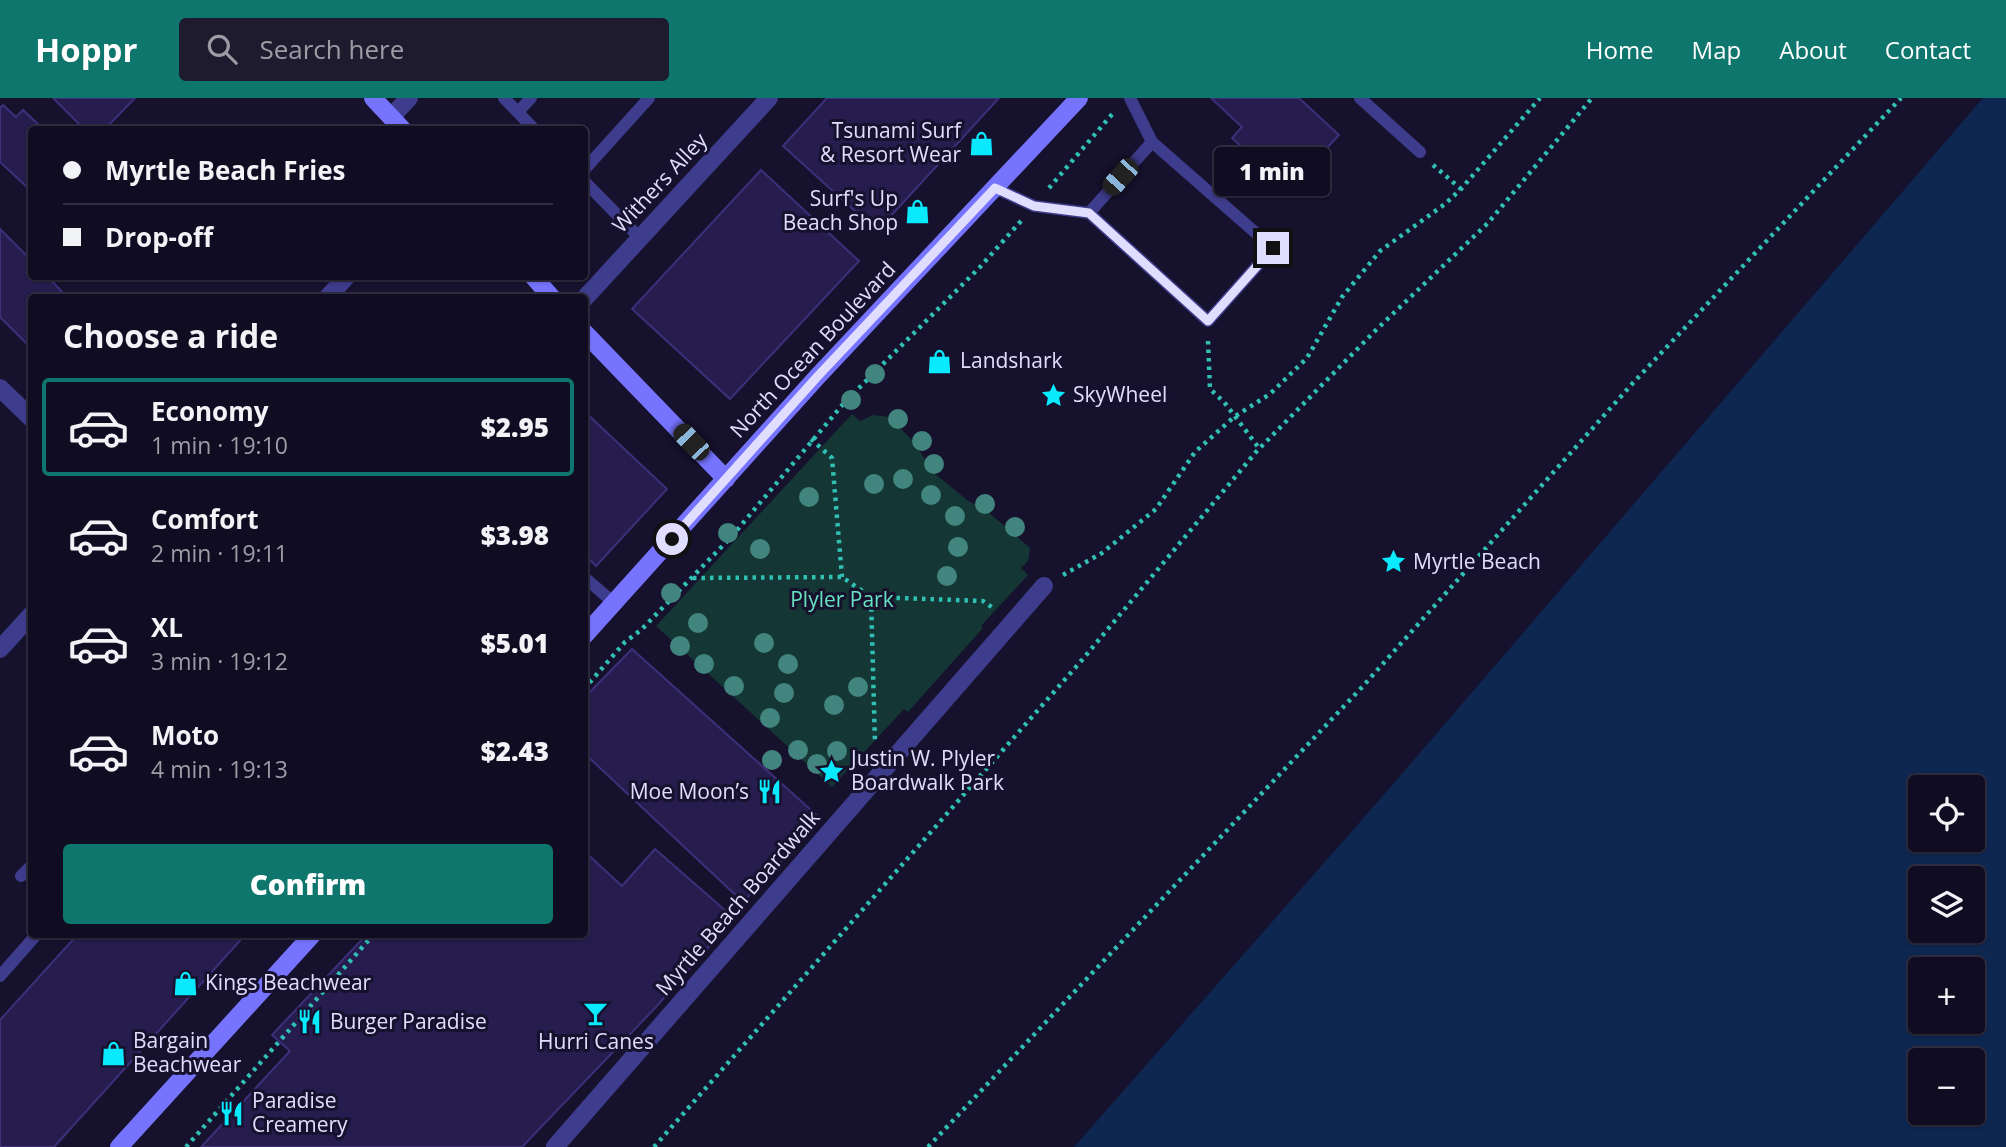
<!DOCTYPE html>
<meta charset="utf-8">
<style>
:root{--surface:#100d22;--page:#1e1b2f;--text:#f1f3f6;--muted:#9c9ca5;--line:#302d40;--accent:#0f766e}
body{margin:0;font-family:"Open Sans",sans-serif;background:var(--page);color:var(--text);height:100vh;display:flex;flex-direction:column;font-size:26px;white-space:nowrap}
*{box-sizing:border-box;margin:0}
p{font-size:23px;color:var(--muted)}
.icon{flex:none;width:38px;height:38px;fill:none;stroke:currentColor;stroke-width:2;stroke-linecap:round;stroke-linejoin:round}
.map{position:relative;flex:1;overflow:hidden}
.details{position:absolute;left:28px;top:196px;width:560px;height:644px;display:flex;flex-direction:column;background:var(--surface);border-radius:7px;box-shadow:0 2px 5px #0004,0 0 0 2px var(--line)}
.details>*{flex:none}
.guide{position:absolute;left:28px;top:28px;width:560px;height:154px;border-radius:7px;box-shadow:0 2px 5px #0004,0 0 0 2px var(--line);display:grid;align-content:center;height:154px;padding:0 35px;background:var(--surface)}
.controls{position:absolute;left:1908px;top:677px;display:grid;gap:14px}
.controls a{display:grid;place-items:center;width:77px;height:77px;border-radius:7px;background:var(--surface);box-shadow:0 2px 5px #0004,0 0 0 2px var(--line);font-size:35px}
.end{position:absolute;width:32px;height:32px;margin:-16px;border:9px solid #e1ddff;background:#111;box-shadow:0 0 0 4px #111}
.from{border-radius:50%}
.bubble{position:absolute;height:49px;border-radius:7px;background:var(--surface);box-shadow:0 2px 5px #0004,0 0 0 2px var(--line);font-size:23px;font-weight:800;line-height:49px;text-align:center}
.car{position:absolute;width:21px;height:42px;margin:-21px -10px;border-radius:9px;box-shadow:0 0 5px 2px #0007;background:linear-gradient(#222 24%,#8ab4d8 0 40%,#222 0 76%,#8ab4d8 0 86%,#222 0)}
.guide b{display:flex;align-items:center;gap:24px;height:66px;font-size:26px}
.guide b+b{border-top:2px solid var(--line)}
.guide i{width:18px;height:18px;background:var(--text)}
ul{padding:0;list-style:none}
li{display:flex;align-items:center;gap:21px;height:98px;margin:0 14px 10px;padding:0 21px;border:4px solid transparent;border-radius:7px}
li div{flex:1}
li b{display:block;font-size:26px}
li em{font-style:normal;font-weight:800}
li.selected{border-color:var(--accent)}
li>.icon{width:63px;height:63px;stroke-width:1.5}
h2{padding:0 35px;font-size:32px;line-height:84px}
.primary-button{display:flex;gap:14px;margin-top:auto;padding:14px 35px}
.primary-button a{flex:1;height:80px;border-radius:7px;background:var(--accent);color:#fff;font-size:28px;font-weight:800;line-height:80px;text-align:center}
header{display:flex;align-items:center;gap:42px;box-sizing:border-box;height:98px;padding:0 35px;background:var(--accent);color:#fff}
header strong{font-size:33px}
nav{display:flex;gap:38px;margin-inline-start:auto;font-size:24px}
.search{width:490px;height:63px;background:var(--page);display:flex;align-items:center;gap:18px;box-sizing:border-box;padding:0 24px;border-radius:7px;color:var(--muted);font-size:26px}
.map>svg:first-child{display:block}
.green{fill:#143735}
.water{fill:#0d2751;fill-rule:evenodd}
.building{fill:#261d4e;stroke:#3d2f7a;stroke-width:2}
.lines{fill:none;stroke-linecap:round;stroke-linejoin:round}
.path{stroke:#30c0b5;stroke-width:4.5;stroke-dasharray:3.5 5;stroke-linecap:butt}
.service{stroke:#3e3c8c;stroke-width:12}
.pedestrian{stroke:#3e3c8c;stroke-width:18}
.minor{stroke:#3e3c8c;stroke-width:18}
.secondary{stroke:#7674ff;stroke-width:18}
.tree{fill:#42847e}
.route{stroke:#e1ddff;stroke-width:9}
.labels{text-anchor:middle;stroke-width:6;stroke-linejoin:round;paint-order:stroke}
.poi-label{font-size:21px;fill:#e1ddff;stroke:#16112d;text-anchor:start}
.street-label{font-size:21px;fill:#e1ddff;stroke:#16112d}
.park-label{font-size:21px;fill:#66e2c1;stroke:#16112d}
</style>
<header>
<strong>Hoppr</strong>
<div class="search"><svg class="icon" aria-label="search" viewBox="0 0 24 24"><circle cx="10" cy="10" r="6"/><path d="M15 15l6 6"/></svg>Search here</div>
<nav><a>Home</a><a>Map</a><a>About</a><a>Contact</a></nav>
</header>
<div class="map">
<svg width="2006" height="1049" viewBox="0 0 2006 1049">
<rect width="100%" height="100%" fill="#16112d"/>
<path class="green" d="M852 316 860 323 873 317 889 319 913 343 934 375 967 402 988 414 1030 450 1028 463 1021 470 1028 477 981 528 983 530 908 614 904 611 832 689 656 528Z"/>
<path class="water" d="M1983 0H2006V1049H1074L1381 700ZM1920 690H1972V742H1920ZM1920 780H1972V833H1920ZM1920 872H1972V924H1920ZM1920 962H1972V1015H1920Z"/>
<path class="building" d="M53 0H135L104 32H85Z
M827 0H999L877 133 783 48Z
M1211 0H1299L1339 37 1288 92 1232 40 1242 29Z
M3 7 16 19 23 12 44 32H32V86L28 90 0 64V10Z
M761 72 859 163 730 301 632 211Z
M0 131 32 163V178H47L68 200H32V251L0 219Z
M584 313 667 391 596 468 584 456Z
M632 551 821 721 743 804 584 655V600Z
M655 751 734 820 656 909 522 1049H201L290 953 272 937 367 836H584V753L622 788Z
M78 836H246L54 1049H0V922Z"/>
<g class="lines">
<path class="path" d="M1433 67 1461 91
M1049 90 1114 14
M1208 243 1210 291 1224 304 1259 350
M811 341 832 360 842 479
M1063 477 1102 455 1156 411 1195 354 1234 319 1270 296 1307 260 1342 199 1380 153 1445 106 1461 91 1540 0
M693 480 842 479 871 499 875 646
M871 499 983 503 993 510
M584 591 625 544 641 532 732 438 844 305 980 169 1021 123
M186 1049 374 836
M654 1049 1082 562 1256 354 1376 232 1488 125 1592 0
M928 1049 1364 587 1632 286 1901 0"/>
<path class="service" d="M504 0 535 32
M1360 0 1420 54
M518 14 531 0
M584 72 649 0
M584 83 640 140
M995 90 1034 108 1089 115 1208 223 1273 150 1152 44 1130 0
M1089 115 1152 44
M584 479 614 505
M21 778 32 767
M0 878 37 836"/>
<path class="pedestrian" d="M555 1049 1044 488"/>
<path class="minor" d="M392 18 409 0
M327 200 347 178
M584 201 769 0
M0 290 32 321
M0 551 32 516"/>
<path class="secondary" d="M373 0 403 32
M533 178 552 200
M584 234 726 381
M584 538 817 279 1079 0
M119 1049 313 836"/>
</g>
<g class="tree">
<circle cx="875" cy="276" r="10"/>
<circle cx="851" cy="302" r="10"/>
<circle cx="898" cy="321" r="10"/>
<circle cx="922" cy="343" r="10"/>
<circle cx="934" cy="366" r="10"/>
<circle cx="903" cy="381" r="10"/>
<circle cx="874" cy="386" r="10"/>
<circle cx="931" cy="397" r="10"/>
<circle cx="809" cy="399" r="10"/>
<circle cx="985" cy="406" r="10"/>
<circle cx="955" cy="418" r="10"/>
<circle cx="1015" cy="429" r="10"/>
<circle cx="728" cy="435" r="10"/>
<circle cx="958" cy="449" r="10"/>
<circle cx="760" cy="451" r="10"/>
<circle cx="947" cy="478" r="10"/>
<circle cx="671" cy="495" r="10"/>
<circle cx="698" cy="525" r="10"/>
<circle cx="764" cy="545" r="10"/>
<circle cx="680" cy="548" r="10"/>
<circle cx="704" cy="566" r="10"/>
<circle cx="788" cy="566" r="10"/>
<circle cx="734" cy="588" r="10"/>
<circle cx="858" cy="589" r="10"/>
<circle cx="784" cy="595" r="10"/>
<circle cx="834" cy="607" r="10"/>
<circle cx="770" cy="620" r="10"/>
<circle cx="798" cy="652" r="10"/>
<circle cx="837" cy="653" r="10"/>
<circle cx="772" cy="662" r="10"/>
<circle cx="817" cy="666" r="10"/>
</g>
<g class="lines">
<path class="route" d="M672 441 817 279 995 90 1034 108 1089 115 1208 223 1273 150"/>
</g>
<defs>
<symbol id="shop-bare" viewBox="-9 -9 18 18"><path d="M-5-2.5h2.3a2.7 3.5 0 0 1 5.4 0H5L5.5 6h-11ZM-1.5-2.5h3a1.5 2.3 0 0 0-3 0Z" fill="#09eaff" stroke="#16112d" stroke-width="2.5" paint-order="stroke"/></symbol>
<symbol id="sight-bare" viewBox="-9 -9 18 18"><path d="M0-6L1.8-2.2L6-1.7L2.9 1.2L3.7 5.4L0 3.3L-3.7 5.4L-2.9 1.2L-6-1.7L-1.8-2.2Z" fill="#09eaff" stroke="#16112d" stroke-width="2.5" paint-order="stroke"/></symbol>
<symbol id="restaurant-bare" viewBox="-9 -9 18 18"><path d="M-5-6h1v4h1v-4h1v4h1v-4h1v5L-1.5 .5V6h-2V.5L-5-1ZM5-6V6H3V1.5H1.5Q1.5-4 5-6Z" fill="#09eaff" stroke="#16112d" stroke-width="2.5" paint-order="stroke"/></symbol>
<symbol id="bar-bare" viewBox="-9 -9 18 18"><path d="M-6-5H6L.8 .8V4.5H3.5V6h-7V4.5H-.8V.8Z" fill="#09eaff" stroke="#16112d" stroke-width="2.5" paint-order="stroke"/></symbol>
</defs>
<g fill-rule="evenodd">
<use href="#shop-bare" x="964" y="28" width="35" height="35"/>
<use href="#shop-bare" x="900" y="96" width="35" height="35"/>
<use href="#shop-bare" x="922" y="246" width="35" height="35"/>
<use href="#sight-bare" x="1036" y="280" width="35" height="35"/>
<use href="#sight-bare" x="1376" y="446" width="35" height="35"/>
<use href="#sight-bare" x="814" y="656" width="35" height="35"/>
<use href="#restaurant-bare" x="752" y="676" width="35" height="35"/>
<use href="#shop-bare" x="168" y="868" width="35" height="35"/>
<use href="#bar-bare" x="578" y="898" width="35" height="35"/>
<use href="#restaurant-bare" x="292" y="906" width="35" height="35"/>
<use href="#shop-bare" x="96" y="938" width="35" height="35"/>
<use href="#restaurant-bare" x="214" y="998" width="35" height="35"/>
</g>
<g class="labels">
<g class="poi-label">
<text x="961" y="40" text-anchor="end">Tsunami Surf<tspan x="961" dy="24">&amp; Resort Wear</tspan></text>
<text x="898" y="108" text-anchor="end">Surf's Up<tspan x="898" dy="24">Beach Shop</tspan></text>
<text x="960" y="270">Landshark</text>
<text x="1073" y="304">SkyWheel</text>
<text x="1413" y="471">Myrtle Beach</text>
<text x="851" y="668">Justin W. Plyler<tspan x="851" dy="24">Boardwalk Park</tspan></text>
<text x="749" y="701" text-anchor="end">Moe Moon’s</text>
<text x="205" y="892">Kings Beachwear</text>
<text x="330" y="931">Burger Paradise</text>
<text x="133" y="950">Bargain<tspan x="133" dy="24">Beachwear</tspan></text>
<text x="596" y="951" text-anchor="middle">Hurri Canes</text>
<text x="252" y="1010">Paradise<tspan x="252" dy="24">Creamery</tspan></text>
</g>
<g class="street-label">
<text transform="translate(660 85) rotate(-47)" y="7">Withers Alley</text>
<text transform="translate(813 252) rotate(-47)" y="7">North Ocean Boulevard</text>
<text transform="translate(738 805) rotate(-49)" y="7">Myrtle Beach Boardwalk</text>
</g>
<g class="park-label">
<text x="842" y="509">Plyler Park</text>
</g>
</g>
</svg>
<div class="controls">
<a><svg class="icon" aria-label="locate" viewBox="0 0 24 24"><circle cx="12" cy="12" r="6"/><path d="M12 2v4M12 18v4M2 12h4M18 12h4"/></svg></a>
<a><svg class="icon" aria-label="layers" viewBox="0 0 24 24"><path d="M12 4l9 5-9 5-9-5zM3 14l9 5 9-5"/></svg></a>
<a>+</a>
<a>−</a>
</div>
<i class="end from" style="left:672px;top:441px"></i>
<i class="end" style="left:1273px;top:150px"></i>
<div class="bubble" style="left:1214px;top:49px;width:116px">1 min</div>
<i class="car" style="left:1120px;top:79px;rotate:222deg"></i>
<i class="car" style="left:691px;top:344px;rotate:316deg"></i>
<div class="guide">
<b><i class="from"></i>Myrtle Beach Fries</b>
<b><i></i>Drop-off</b>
</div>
<section class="details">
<h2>Choose a ride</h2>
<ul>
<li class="selected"><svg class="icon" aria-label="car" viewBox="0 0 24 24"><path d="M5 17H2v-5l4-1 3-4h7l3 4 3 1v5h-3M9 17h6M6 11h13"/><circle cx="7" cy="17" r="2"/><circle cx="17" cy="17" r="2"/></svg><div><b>Economy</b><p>1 min · 19:10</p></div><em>$2.95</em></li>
<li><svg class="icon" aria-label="car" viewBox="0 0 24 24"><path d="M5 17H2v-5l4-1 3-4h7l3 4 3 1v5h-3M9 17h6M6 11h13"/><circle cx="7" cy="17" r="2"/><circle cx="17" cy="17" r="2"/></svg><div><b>Comfort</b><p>2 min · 19:11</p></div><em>$3.98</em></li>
<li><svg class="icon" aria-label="car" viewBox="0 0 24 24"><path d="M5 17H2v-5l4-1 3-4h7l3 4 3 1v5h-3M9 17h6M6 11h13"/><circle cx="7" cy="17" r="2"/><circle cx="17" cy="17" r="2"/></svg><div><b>XL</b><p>3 min · 19:12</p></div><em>$5.01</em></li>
<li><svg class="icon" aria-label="car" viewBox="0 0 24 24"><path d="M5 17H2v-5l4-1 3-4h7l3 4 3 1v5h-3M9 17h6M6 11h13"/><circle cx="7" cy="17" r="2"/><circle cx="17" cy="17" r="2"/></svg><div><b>Moto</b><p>4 min · 19:13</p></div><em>$2.43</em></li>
</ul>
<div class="primary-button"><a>Confirm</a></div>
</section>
</div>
